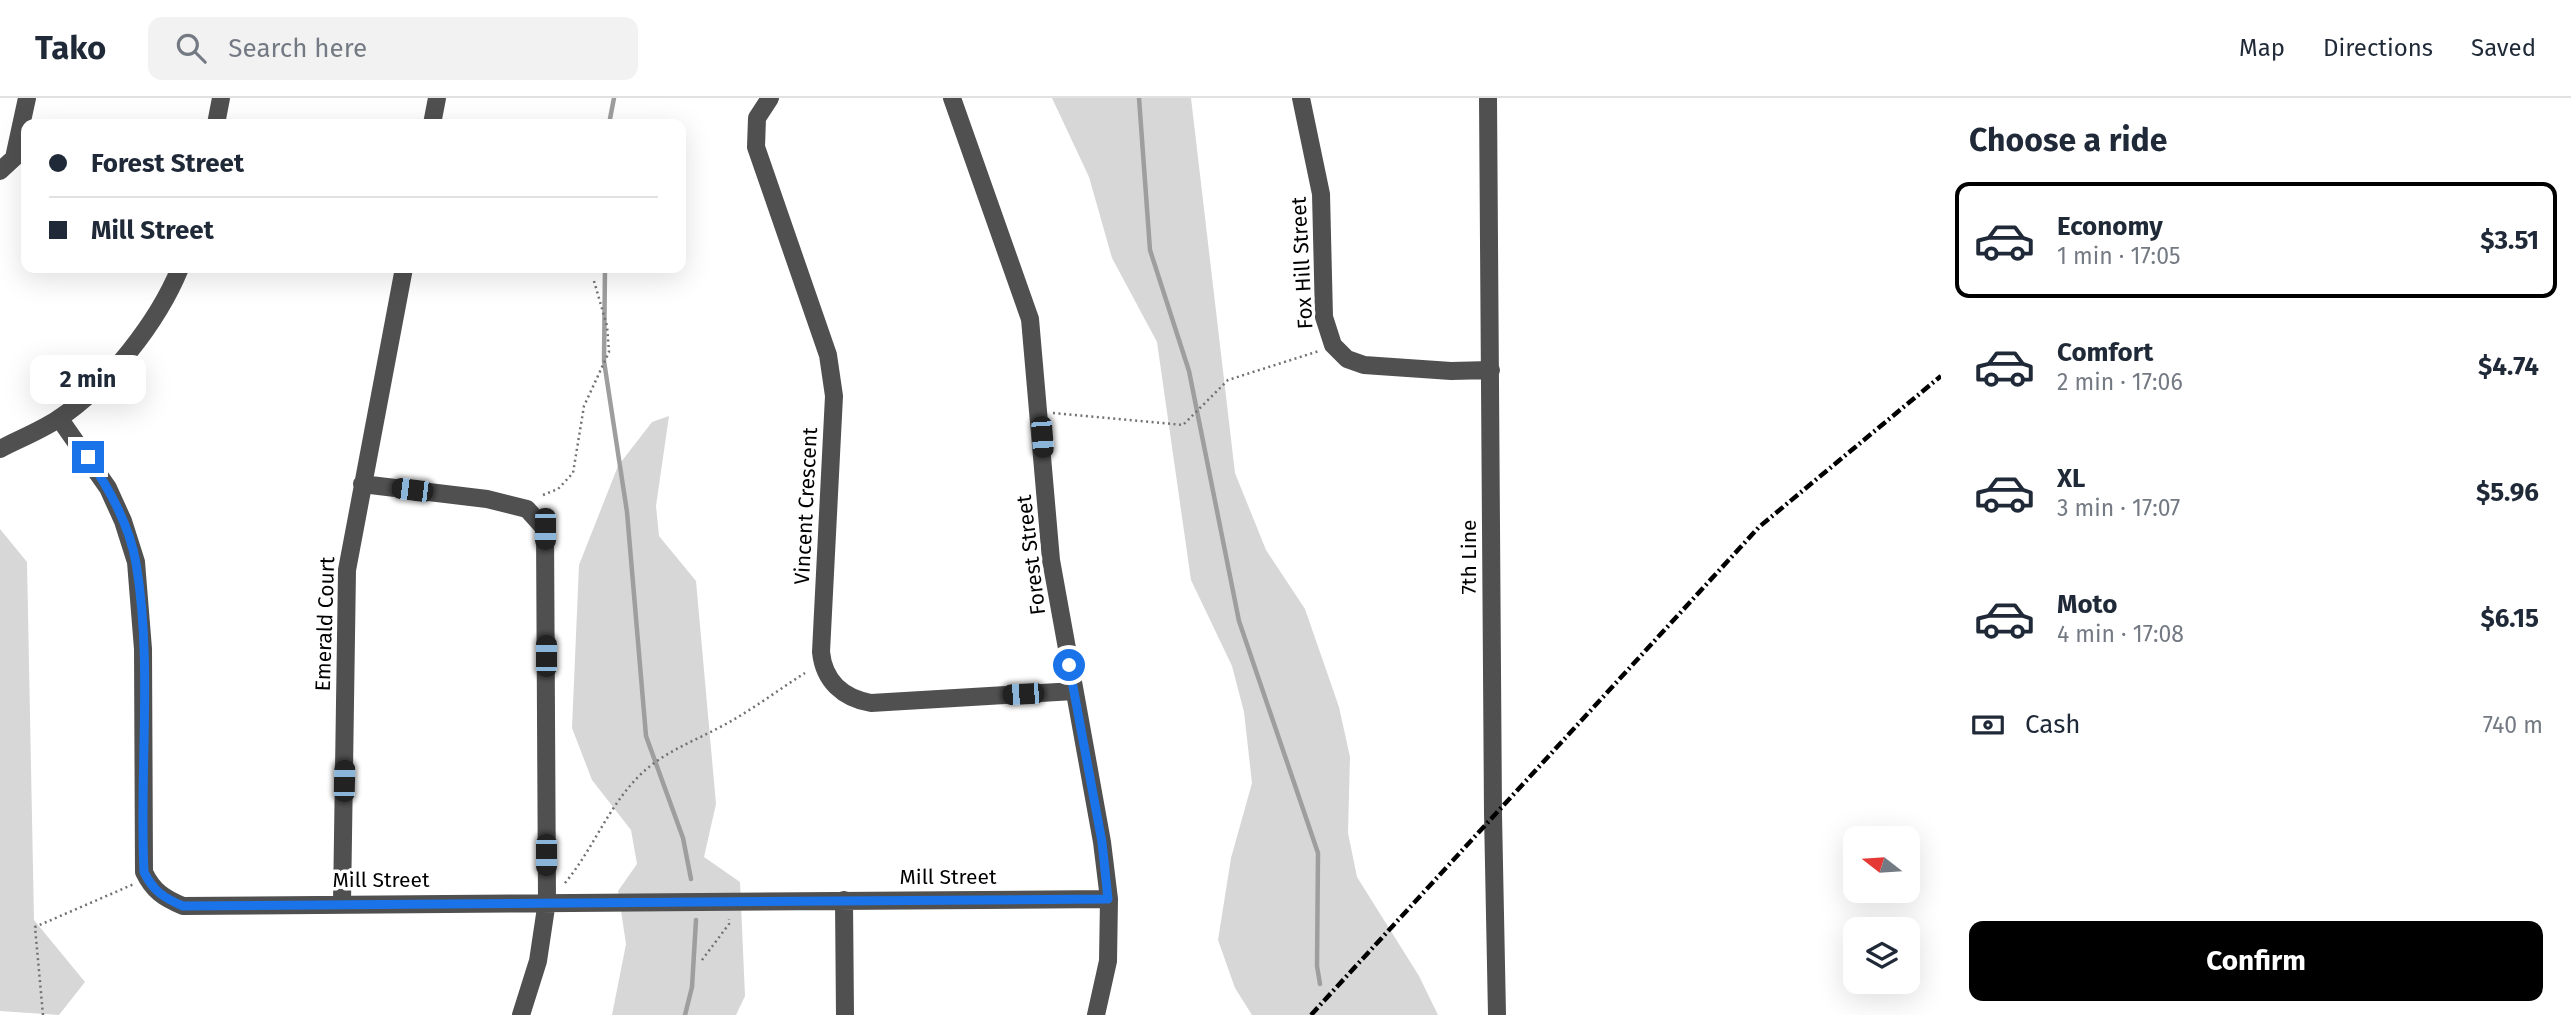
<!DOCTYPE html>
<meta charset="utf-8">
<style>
:root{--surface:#fff;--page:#f2f2f3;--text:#1f2937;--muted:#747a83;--line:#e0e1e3;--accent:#000}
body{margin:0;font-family:"Fira Sans",sans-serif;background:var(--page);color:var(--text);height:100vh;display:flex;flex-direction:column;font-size:26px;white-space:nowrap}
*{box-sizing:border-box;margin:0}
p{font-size:23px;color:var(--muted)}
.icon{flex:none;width:38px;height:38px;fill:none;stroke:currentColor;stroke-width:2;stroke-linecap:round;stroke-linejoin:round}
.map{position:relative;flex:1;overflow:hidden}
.drawer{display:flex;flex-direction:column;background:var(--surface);width:630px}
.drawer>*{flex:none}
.top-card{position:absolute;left:21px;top:21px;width:665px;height:154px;border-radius:14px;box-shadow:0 7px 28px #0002;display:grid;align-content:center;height:154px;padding:0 28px;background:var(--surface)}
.needle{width:46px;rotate:287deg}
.fabs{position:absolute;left:1843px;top:728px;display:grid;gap:14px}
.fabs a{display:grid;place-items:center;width:77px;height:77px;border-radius:14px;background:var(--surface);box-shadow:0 7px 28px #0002;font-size:35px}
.end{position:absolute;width:32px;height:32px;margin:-16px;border:9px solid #1a73e8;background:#fff;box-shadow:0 0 0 4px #fff}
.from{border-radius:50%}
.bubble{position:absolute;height:49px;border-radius:14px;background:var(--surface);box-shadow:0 7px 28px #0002;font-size:23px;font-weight:700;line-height:49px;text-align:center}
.car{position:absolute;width:21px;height:42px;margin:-21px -10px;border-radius:9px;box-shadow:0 0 5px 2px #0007;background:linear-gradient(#222 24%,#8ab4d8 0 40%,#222 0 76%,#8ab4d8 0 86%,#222 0)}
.top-card b{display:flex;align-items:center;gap:24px;height:66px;font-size:26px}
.top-card b+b{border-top:2px solid var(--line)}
.top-card i{width:18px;height:18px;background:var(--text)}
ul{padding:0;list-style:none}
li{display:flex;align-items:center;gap:21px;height:116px;margin:0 14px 10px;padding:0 14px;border:4px solid transparent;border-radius:14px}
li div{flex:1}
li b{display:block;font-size:26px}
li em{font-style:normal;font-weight:700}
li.on{border-color:var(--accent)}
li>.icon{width:63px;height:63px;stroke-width:1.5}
h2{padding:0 28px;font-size:32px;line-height:84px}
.pay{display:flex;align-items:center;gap:18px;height:77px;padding:0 28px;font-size:26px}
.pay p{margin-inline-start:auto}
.cta{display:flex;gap:14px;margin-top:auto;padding:14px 28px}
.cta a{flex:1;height:80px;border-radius:14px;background:var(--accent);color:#fff;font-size:28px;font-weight:700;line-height:80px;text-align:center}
header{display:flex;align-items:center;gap:42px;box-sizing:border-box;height:98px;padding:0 35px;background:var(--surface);border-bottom:2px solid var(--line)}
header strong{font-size:33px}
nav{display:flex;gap:38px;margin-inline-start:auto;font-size:24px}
.search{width:490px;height:63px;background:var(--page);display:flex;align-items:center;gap:18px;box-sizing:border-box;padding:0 24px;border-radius:14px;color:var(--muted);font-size:26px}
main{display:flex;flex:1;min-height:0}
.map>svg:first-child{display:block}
.green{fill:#d7d7d7}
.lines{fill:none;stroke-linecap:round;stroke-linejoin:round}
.stream{stroke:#9e9e9e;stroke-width:4.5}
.path{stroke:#727272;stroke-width:2.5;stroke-dasharray:2 3.5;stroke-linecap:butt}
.minor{stroke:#505050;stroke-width:18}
.rail{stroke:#000;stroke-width:4.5;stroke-dasharray:10 3.5 2 3.5;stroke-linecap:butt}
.route{stroke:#1a73e8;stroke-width:9}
.labels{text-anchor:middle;stroke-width:7;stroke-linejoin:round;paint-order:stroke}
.street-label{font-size:21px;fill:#000;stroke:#fff}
</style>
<header>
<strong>Tako</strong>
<div class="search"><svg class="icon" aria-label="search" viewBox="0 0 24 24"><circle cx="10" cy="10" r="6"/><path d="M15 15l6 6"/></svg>Search here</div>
<nav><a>Map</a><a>Directions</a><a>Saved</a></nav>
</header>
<main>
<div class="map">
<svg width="1941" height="917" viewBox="0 0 1941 917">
<rect width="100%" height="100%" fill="#fff"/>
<path class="green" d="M1052 0H1191L1235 375 1266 452 1305 511 1339 609 1350 659 1348 735 1357 779 1419 878 1438 917H1252L1235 890 1218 842 1231 760 1252 685 1244 614 1232 568 1191 482 1157 244 1112 160 1089 79Z
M669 318 656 408 659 438 696 483 716 706 704 759 740 784 745 898 736 917H612L626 846 618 793 637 766 631 732 592 682 572 630 579 467 618 368 652 324Z
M0 431 27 464 34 822 85 884 59 917 0 913Z"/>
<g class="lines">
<path class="stream" d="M1139 0 1150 152 1189 273 1239 523 1318 755 1317 868 1320 886
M609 26 614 0
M605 170 604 263 627 414 646 638 683 740 691 781
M685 917 692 889 696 822"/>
<path class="path" d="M1053 315 1183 327 1228 282 1319 253
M543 397 558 391 573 375 584 308 609 254 607 228 594 183
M565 785C594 750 608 708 641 676 665 653 695 643 724 627 752 612 778 592 805 575
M702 862 729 826V821
M43 917 35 829 134 786"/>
<path class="minor" d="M770 0 757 20 756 49 828 257 834 298 821 554C824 583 843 600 871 605L1074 593
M952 0 1030 221 1051 462 1102 744 1109 801 1108 863 1096 917
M1301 0 1321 96 1324 219 1333 247 1347 261 1364 267 1451 273 1491 272
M1488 0 1493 716 1497 917
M216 26 221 0
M432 26 437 0
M0 73 14 60 27 0
M59 320 108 390 123 423 136 464 143 551 144 774C153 793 164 800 183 808L1109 801
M0 351C19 341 40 333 58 321 108 288 158 224 180 170
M362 386 487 401 527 411 545 431 547 803 538 863 521 917
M844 802 845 917
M342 805 347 472 404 170"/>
<path class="rail" d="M1311 917 1759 429 1941 278"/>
</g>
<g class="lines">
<path class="route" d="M88 359C109 391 129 426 136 465 153 566 139 672 144 774 153 793 164 800 183 808L1108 801 1102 744 1069 567"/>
</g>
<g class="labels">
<g class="street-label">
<text transform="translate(1302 165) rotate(-93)" y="7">Fox Hill Street</text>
<text transform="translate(806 408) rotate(-87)" y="7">Vincent Crescent</text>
<text transform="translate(1031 457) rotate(-97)" y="7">Forest Street</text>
<text transform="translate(1469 459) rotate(-90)" y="7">7th Line</text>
<text transform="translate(325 526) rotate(-88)" y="7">Emerald Court</text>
<text x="948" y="786">Mill Street</text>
<text x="381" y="789">Mill Street</text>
</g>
</g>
</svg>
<div class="fabs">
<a><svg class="needle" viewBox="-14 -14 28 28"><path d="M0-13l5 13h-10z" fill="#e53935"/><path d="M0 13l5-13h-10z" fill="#747a83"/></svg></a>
<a><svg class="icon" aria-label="layers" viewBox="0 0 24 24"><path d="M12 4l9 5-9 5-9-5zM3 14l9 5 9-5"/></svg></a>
</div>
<i class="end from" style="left:1069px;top:567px"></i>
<i class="end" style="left:88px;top:359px"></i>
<div class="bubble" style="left:30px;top:257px;width:116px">2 min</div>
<i class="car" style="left:1042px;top:339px;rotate:176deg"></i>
<i class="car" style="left:412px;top:392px;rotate:277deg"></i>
<i class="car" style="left:545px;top:431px;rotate:180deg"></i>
<i class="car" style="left:546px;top:558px;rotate:0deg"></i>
<i class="car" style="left:1023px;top:596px;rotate:267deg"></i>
<i class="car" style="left:344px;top:683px;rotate:1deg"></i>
<i class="car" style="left:546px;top:757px;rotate:180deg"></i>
<div class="top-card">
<b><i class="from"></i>Forest Street</b>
<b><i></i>Mill Street</b>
</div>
</div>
<section class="drawer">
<h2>Choose a ride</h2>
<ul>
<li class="on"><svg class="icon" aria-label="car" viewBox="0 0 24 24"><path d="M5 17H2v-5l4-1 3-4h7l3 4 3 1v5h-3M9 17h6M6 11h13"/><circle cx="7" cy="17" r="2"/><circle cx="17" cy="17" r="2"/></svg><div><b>Economy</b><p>1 min · 17:05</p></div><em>$3.51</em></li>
<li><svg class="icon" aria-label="car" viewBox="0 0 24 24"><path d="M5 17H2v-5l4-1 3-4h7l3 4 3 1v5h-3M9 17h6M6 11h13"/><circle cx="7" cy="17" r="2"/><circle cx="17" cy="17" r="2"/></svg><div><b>Comfort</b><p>2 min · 17:06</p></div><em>$4.74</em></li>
<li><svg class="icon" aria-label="car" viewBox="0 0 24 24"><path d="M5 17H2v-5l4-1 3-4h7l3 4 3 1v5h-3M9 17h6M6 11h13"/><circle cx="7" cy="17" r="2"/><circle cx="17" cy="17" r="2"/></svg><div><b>XL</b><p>3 min · 17:07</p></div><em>$5.96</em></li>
<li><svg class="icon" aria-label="car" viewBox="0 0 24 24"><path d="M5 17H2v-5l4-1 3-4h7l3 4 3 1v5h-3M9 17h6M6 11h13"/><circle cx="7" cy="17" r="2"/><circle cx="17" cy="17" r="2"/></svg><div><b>Moto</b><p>4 min · 17:08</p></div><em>$6.15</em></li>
</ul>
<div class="pay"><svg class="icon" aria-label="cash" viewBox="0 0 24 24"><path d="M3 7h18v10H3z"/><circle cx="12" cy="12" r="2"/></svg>Cash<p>740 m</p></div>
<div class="cta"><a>Confirm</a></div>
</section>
</main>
